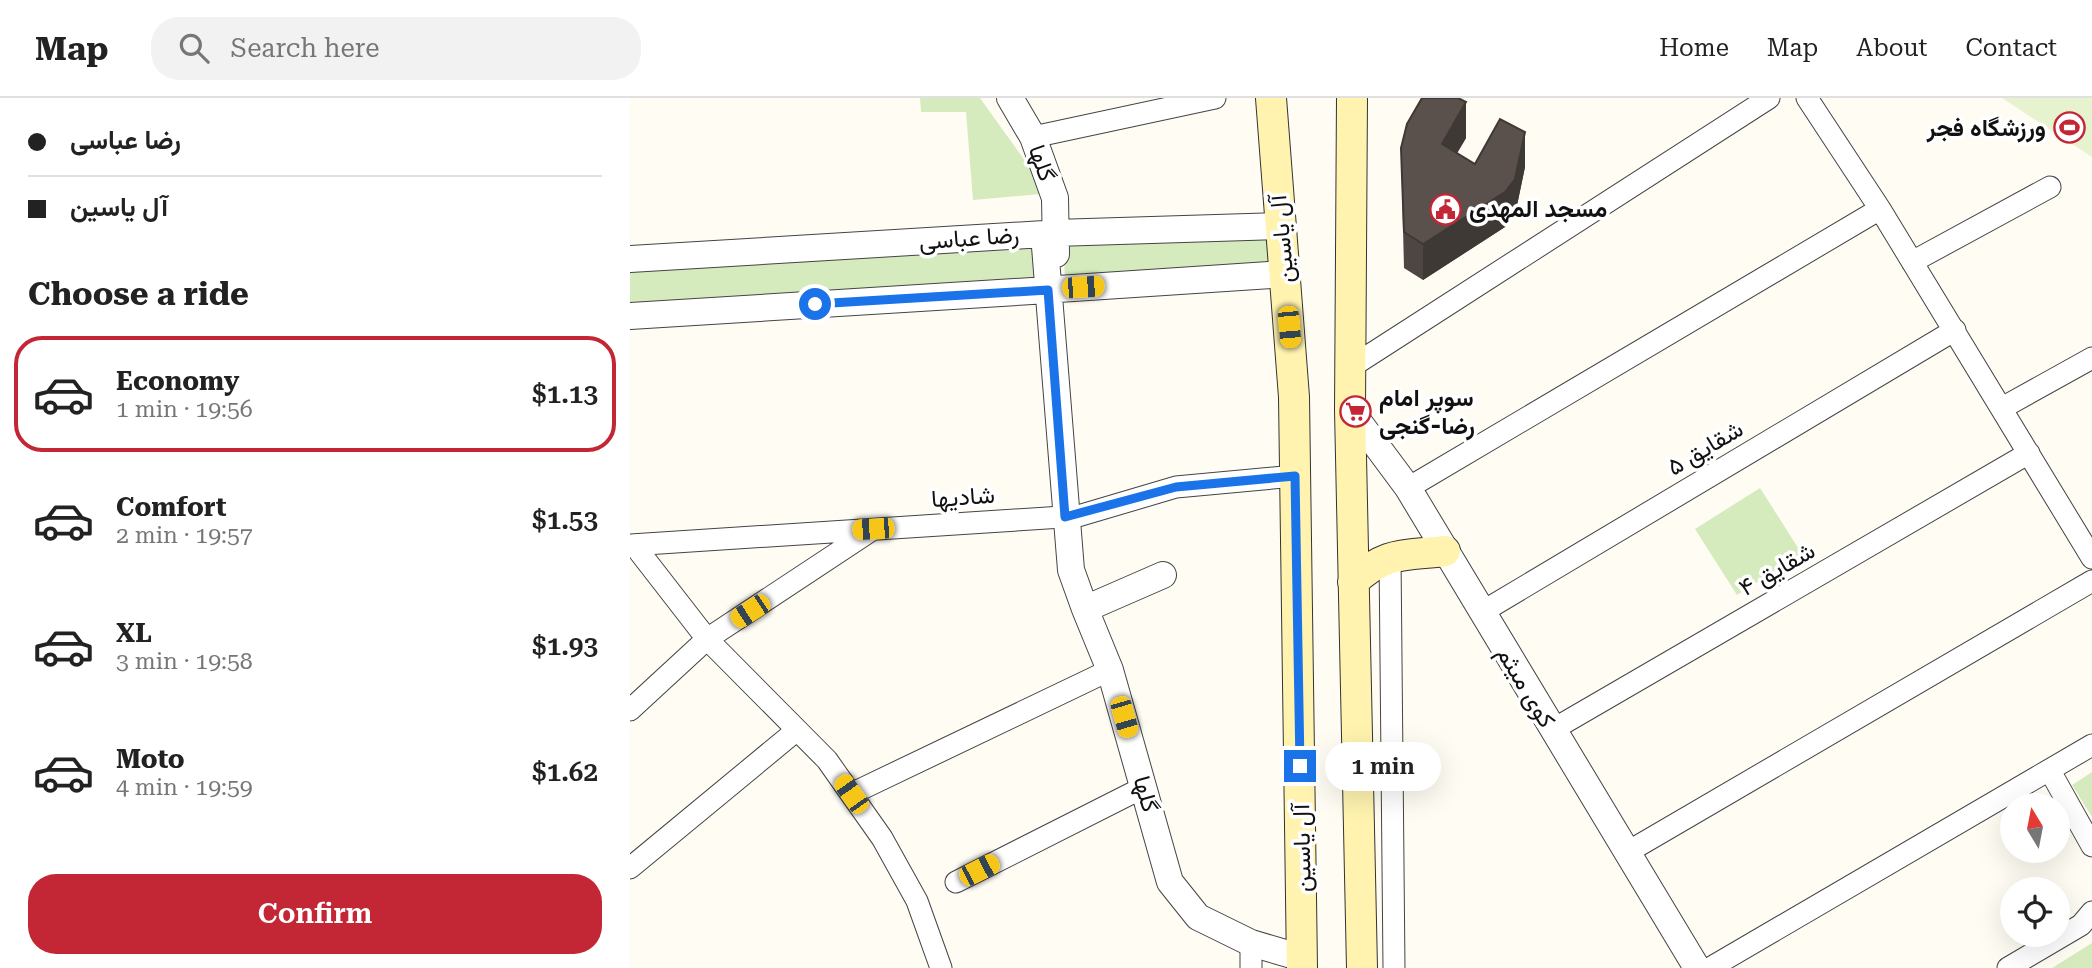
<!DOCTYPE html>
<meta charset="utf-8">
<style>
:root{--surface:#fff;--page:#f2f2f2;--text:#222;--muted:#767676;--line:#e0e0e0;--accent:#c32634}
body{margin:0;font-family:"Roboto Serif",Vazirmatn,serif;background:var(--page);color:var(--text);height:100vh;display:flex;flex-direction:column;font-size:26px;white-space:nowrap}
*{box-sizing:border-box;margin:0}
p{font-size:23px;color:var(--muted)}
.icon{flex:none;width:38px;height:38px;fill:none;stroke:currentColor;stroke-width:2;stroke-linecap:round;stroke-linejoin:round}
.map{position:relative;flex:1;overflow:hidden}
.side{display:flex;flex-direction:column;background:var(--surface);width:630px}
.side>*{flex:none}
.top-card{display:grid;align-content:center;height:154px;padding:0 28px;background:var(--surface)}
.needle{width:46px;rotate:350deg}
.tools{position:absolute;left:1370px;top:695px;display:grid;gap:14px}
.tools a{display:grid;place-items:center;width:70px;height:70px;border-radius:50%;background:var(--surface);box-shadow:0 7px 28px #0002;font-size:35px}
.end{position:absolute;width:32px;height:32px;margin:-16px;border:9px solid #1a73e8;background:#fff;box-shadow:0 0 0 4px #fff}
.from{border-radius:50%}
.bubble{position:absolute;height:49px;border-radius:24px;background:var(--surface);box-shadow:0 7px 28px #0002;font-size:23px;font-weight:600;line-height:49px;text-align:center}
.car{position:absolute;width:21px;height:42px;margin:-21px -10px;border-radius:9px;box-shadow:0 0 5px 2px #0007;background:linear-gradient(#f5c518 24%,#345 0 40%,#f5c518 0 76%,#345 0 86%,#f5c518 0)}
.top-card b{display:flex;align-items:center;gap:24px;height:66px;font-size:26px}
.top-card b+b{border-top:2px solid var(--line)}
.top-card i{width:18px;height:18px;background:var(--text)}
ul{padding:0;list-style:none}
li{display:flex;align-items:center;gap:21px;height:116px;margin:0 14px 10px;padding:0 14px;border:4px solid transparent;border-radius:28px}
li div{flex:1}
li b{display:block;font-size:26px}
li em{font-style:normal;font-weight:600}
li.current{border-color:var(--accent)}
li>.icon{width:63px;height:63px;stroke-width:1.5}
h2{padding:0 28px;font-size:32px;line-height:84px}
.cta{display:flex;gap:14px;margin-top:auto;padding:14px 28px}
.cta a{flex:1;height:80px;border-radius:28px;background:var(--accent);color:#fff;font-size:28px;font-weight:600;line-height:80px;text-align:center}
header{display:flex;align-items:center;gap:42px;box-sizing:border-box;height:98px;padding:0 35px;background:var(--surface);border-bottom:2px solid var(--line)}
header strong{font-size:33px}
nav{display:flex;gap:38px;margin-inline-start:auto;font-size:24px}
.search{width:490px;height:63px;background:var(--page);display:flex;align-items:center;gap:18px;box-sizing:border-box;padding:0 24px;border-radius:28px;color:var(--muted);font-size:26px}
main{display:flex;flex:1;min-height:0}
.map>svg:first-child{display:block}
.green{fill:#d6ebbd}
.pitch{fill:#e7f2cf}
.lines{fill:none;stroke-linecap:round;stroke-linejoin:round}
.minor-casing{stroke:#444;stroke-width:23}
.tertiary-casing{stroke:#444;stroke-width:28}
.secondary-casing{stroke:#333;stroke-width:32}
.minor{stroke:#fff;stroke-width:21}
.tertiary{stroke:#fff;stroke-width:26}
.secondary{stroke:#fff3af;stroke-width:30}
.wall{fill:#4d4642}
.shaded-wall{fill:#3f3936}
.building{fill:#5a514d;stroke:#3f3936;stroke-width:2}
.route{stroke:#1a73e8;stroke-width:9}
.labels{text-anchor:middle;stroke-width:7;stroke-linejoin:round;paint-order:stroke}
.poi-label{font-size:24px;font-weight:bold;fill:#111;stroke:#fff;text-anchor:start}
.street-label{font-size:24px;fill:#111;stroke:#fff}
</style>
<header>
<strong>Map</strong>
<div class="search"><svg class="icon" aria-label="search" viewBox="0 0 24 24"><circle cx="10" cy="10" r="6"/><path d="M15 15l6 6"/></svg>Search here</div>
<nav><a>Home</a><a>Map</a><a>About</a><a>Contact</a></nav>
</header>
<main>
<section class="side">
<div class="top-card">
<b><i class="from"></i>رضا عباسی</b>
<b><i></i>آل یاسین</b>
</div>
<h2>Choose a ride</h2>
<ul>
<li class="current"><svg class="icon" aria-label="car" viewBox="0 0 24 24"><path d="M5 17H2v-5l4-1 3-4h7l3 4 3 1v5h-3M9 17h6M6 11h13"/><circle cx="7" cy="17" r="2"/><circle cx="17" cy="17" r="2"/></svg><div><b>Economy</b><p>1 min · 19:56</p></div><em>$1.13</em></li>
<li><svg class="icon" aria-label="car" viewBox="0 0 24 24"><path d="M5 17H2v-5l4-1 3-4h7l3 4 3 1v5h-3M9 17h6M6 11h13"/><circle cx="7" cy="17" r="2"/><circle cx="17" cy="17" r="2"/></svg><div><b>Comfort</b><p>2 min · 19:57</p></div><em>$1.53</em></li>
<li><svg class="icon" aria-label="car" viewBox="0 0 24 24"><path d="M5 17H2v-5l4-1 3-4h7l3 4 3 1v5h-3M9 17h6M6 11h13"/><circle cx="7" cy="17" r="2"/><circle cx="17" cy="17" r="2"/></svg><div><b>XL</b><p>3 min · 19:58</p></div><em>$1.93</em></li>
<li><svg class="icon" aria-label="car" viewBox="0 0 24 24"><path d="M5 17H2v-5l4-1 3-4h7l3 4 3 1v5h-3M9 17h6M6 11h13"/><circle cx="7" cy="17" r="2"/><circle cx="17" cy="17" r="2"/></svg><div><b>Moto</b><p>4 min · 19:59</p></div><em>$1.62</em></li>
</ul>
<div class="cta"><a>Confirm</a></div>
</section>
<div class="map">
<svg width="1462" height="870" viewBox="0 0 1462 870">
<rect width="100%" height="100%" fill="#fffcf4"/>
<path class="green" d="M290 0H350L411 85V96L343 102 336 14H291Z
M642 138 647 168 435 182 433 142Z
M410 145 414 186 0 208V174Z
M1130 390 1172 456 1107 497 1065 431Z
M1462 674V719L1442 687Z
M1462 845V870H1422Z"/>
<path class="pitch" d="M1372 0H1462V59Z"/>
<g class="lines">
<defs>
<path id="minor" d="M1177 0 1250 111 1462 460
M403 39 585 0
M1282 164 1420 89
M721 269 1139 0
M1372 310 1462 260
M778 390 1250 111
M0 447 448 418 546 389 665 378
M4 447 77 541 197 662 252 740 287 803 311 870
M760 458 764 870
M852 514 1325 232
M0 612 77 541 242 432
M922 632 1399 355
M1420 673 1462 748
M221 696 480 572
M996 755 1462 483
M0 770 167 632
M326 784 514 689
M621 845V870
M1080 870 1462 647
M1378 870 1451 827 1462 814"/>
<path id="tertiary" d="M380 0 403 39 425 100 426 156
M425 135 651 128
M0 161 414 136 441 472 455 511 533 477
M428 191 655 176
M0 218 418 192
M720 312 778 390 1067 870
M455 511 480 572 540 784 568 819 621 845 672 860"/>
<path id="secondary" d="M641 0 664 299 672 870
M722 0 720 312 732 870
M723 484C756 453 773 458 815 453"/>
</defs>
<use href="#minor" class="minor-casing"/>
<use href="#tertiary" class="tertiary-casing"/>
<use href="#secondary" class="secondary-casing"/>
<use href="#minor" class="minor"/>
<use href="#tertiary" class="tertiary"/>
<use href="#secondary" class="secondary"/>
</g>
<path class="wall" d="M836 40 827 55 845 66 895 69 885 117 875 129 793 182 774 170 771 50Z"/>
<path class="shaded-wall" d="M836 4V40L812 81V46Z
M895 34V69L885 117 875 129 793 182V146Z"/>
<path class="building" d="M792 0H828L836 4 812 46 845 66 870 21 895 34 885 81 875 94 793 146 774 134 771 50 777 26Z"/>
<g class="lines">
<path class="route" d="M185 206 418 192 435 419 546 389 665 378 670 668"/>
</g>
<defs>
<symbol id="stadium-ring" viewBox="-11 -11 22 22"><circle r="9.5" fill="#fff" stroke="#c32634" stroke-width="1.5"/><path d="M0-5a6.5 5 0 1 0 0 10a6.5 5 0 1 0 0-10ZM-3.5-1.8h7v3.6h-7Z" fill="#c32634"/></symbol>
<symbol id="civic-ring" viewBox="-11 -11 22 22"><circle r="9.5" fill="#fff" stroke="#c32634" stroke-width="1.5"/><path d="M-.6-6.5H3V-4.5H.6V-3L4-1V1h2V6H-6V1h2V-1L-.6-3ZM-1.2 2.5V6h2.4V2.5Z" fill="#c32634"/></symbol>
<symbol id="supermarket-ring" viewBox="-11 -11 22 22"><circle r="9.5" fill="#fff" stroke="#c32634" stroke-width="1.5"/><path d="M-6-5.5h2.5l.6 2H6L4.5 2H-2.5L-4.4-4H-6ZM-1.5 3.2a1.3 1.3 0 1 0 .1 0ZM3 3.2a1.3 1.3 0 1 0 .1 0Z" fill="#c32634"/></symbol>
</defs>
<g fill-rule="evenodd">
<use href="#stadium-ring" x="1422" y="12" width="35" height="35"/>
<use href="#civic-ring" x="798" y="94" width="35" height="35"/>
<use href="#supermarket-ring" x="708" y="296" width="35" height="35"/>
</g>
<g class="labels">
<g class="poi-label">
<text x="1416" y="38" text-anchor="end">ورزشگاه فجر</text>
<text x="839" y="119">مسجد المهدی</text>
<text x="749" y="308">سوپر امام<tspan x="749" dy="28">رضا-گنجی</tspan></text>
</g>
<g class="street-label">
<text transform="translate(412 65) rotate(70)" y="8">گلها</text>
<text transform="translate(339 140) rotate(-4)" y="8">رضا عباسی</text>
<text transform="translate(652 141) rotate(-95)" y="8">آل یاسین</text>
<text transform="translate(1075 350) rotate(-31)" y="8">شقایق ۵</text>
<text transform="translate(333 399) rotate(-4)" y="8">شادیها</text>
<text transform="translate(1147 471) rotate(-30)" y="8">شقایق ۴</text>
<text transform="translate(896 589) rotate(59)" y="8">کوی میثم</text>
<text transform="translate(516 696) rotate(74)" y="8">گلها</text>
<text transform="translate(672 750) rotate(-91)" y="8">آل یاسین</text>
</g>
</g>
</svg>
<div class="tools">
<a><svg class="needle" viewBox="-14 -14 28 28"><path d="M0-13l5 13h-10z" fill="#e53935"/><path d="M0 13l5-13h-10z" fill="#767676"/></svg></a>
<a><svg class="icon" aria-label="locate" viewBox="0 0 24 24"><circle cx="12" cy="12" r="6"/><path d="M12 2v4M12 18v4M2 12h4M18 12h4"/></svg></a>
</div>
<i class="end from" style="left:185px;top:206px"></i>
<i class="end" style="left:670px;top:668px"></i>
<div class="bubble" style="left:695px;top:644px;width:116px">1 min</div>
<i class="car" style="left:453px;top:189px;rotate:86deg"></i>
<i class="car" style="left:659px;top:229px;rotate:175deg"></i>
<i class="car" style="left:243px;top:431px;rotate:267deg"></i>
<i class="car" style="left:120px;top:513px;rotate:237deg"></i>
<i class="car" style="left:494px;top:619px;rotate:164deg"></i>
<i class="car" style="left:221px;top:696px;rotate:325deg"></i>
<i class="car" style="left:349px;top:772px;rotate:63deg"></i>
</div>
</main>
